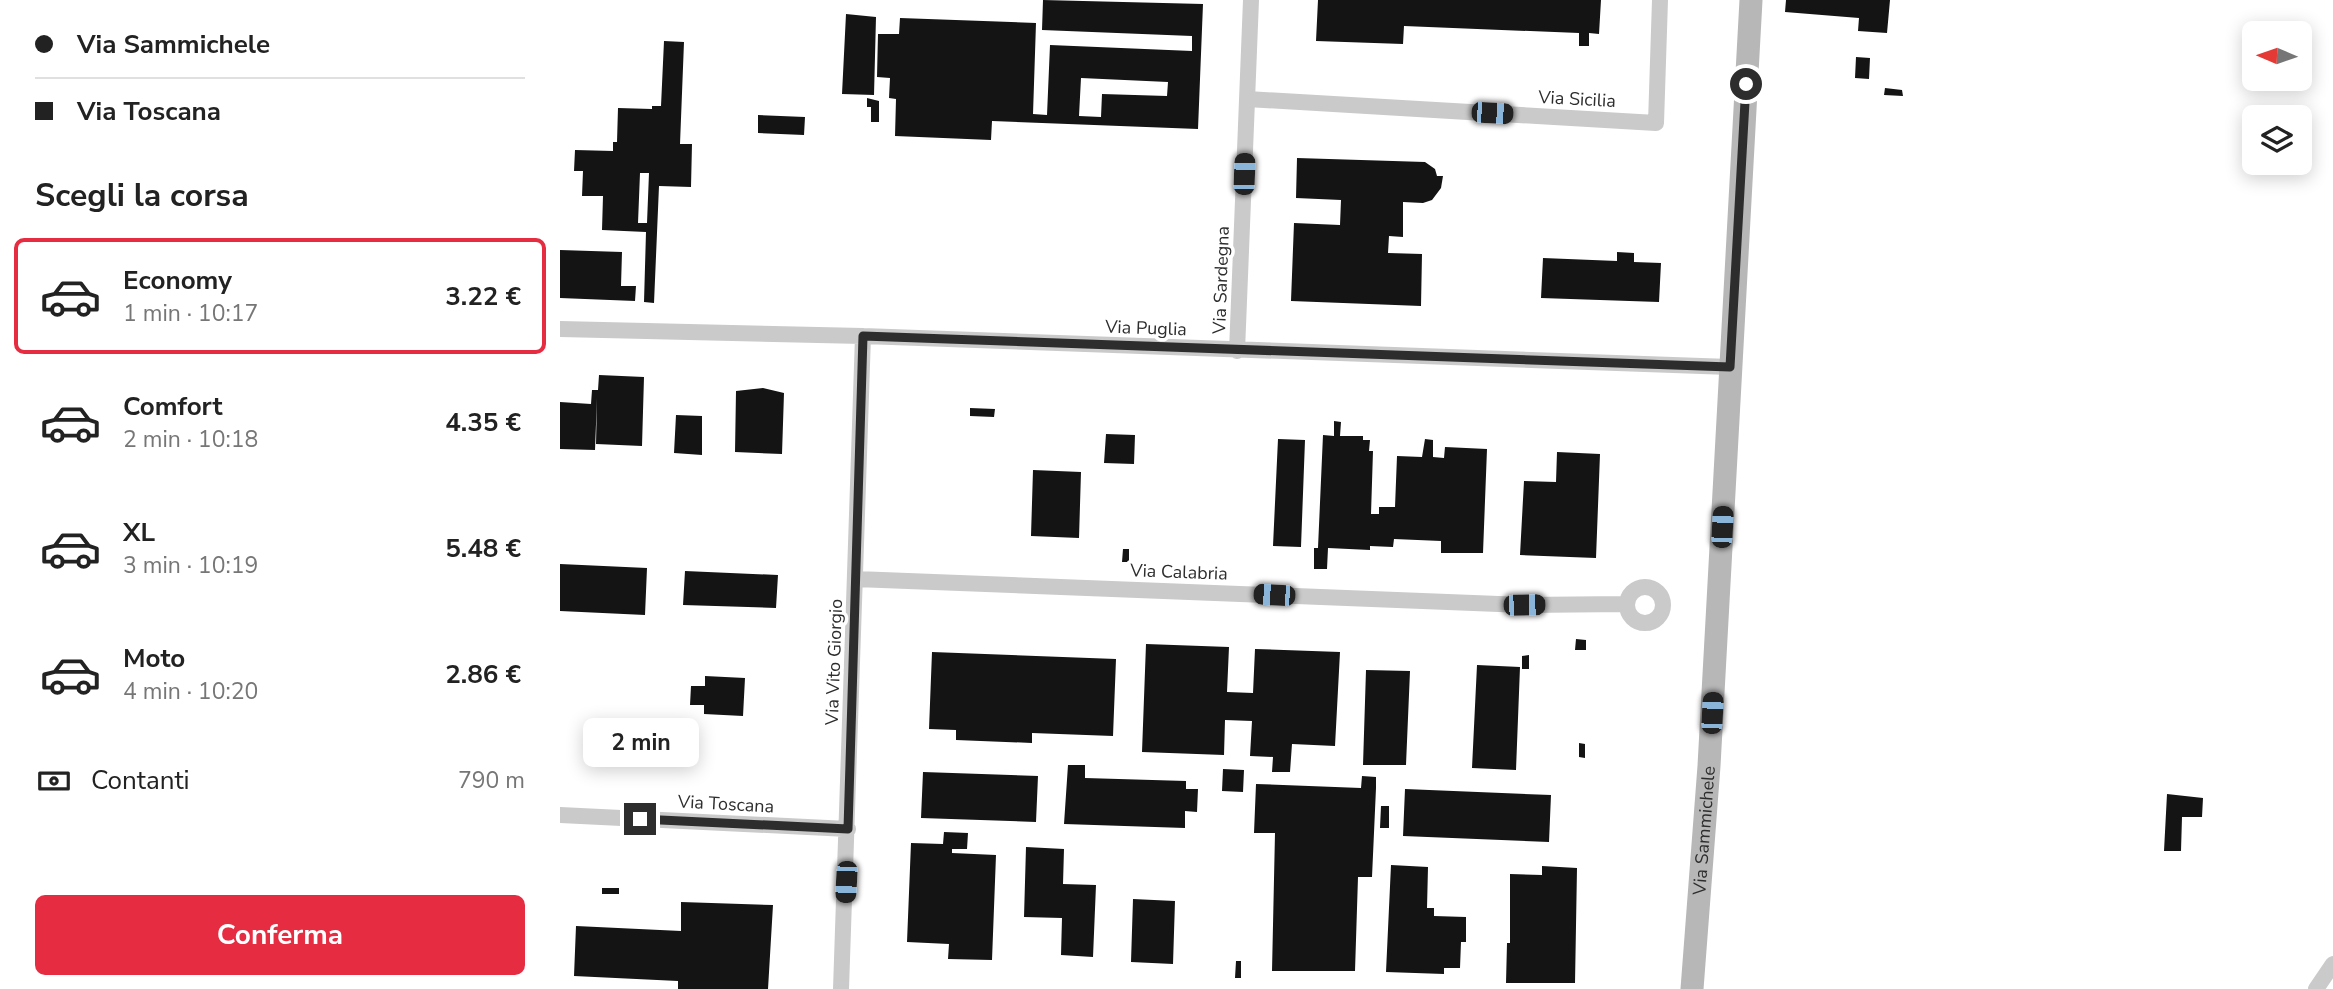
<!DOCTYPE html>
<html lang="it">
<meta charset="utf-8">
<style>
:root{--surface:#fff;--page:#f2f2f2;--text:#222;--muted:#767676;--line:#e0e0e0;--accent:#e62c41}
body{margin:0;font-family:"Nunito Sans",sans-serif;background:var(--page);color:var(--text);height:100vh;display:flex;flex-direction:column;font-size:26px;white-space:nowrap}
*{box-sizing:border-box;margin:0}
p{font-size:23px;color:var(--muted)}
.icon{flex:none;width:38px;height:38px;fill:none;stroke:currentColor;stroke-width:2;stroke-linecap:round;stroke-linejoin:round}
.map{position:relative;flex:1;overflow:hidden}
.sheet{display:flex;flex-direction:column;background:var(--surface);width:560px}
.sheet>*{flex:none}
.banner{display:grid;align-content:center;height:154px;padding:0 35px;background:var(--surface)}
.needle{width:46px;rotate:272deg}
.fabs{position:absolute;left:1682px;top:21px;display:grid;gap:14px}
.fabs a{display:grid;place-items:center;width:70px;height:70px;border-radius:10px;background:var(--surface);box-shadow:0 4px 18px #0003;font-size:35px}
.end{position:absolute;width:32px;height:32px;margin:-16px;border:9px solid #2d2d2d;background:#fff;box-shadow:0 0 0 4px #fff}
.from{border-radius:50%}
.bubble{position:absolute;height:49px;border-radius:10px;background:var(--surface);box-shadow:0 4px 18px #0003;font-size:23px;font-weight:700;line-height:49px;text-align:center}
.car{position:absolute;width:21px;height:42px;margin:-21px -10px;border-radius:9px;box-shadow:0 0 5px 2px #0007;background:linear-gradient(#222 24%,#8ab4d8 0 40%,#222 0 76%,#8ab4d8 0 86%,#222 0)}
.banner b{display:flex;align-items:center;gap:24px;height:66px;font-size:26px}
.banner b+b{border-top:2px solid var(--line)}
.banner i{width:18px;height:18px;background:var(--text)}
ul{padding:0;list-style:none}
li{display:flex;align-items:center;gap:21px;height:116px;margin:0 14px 10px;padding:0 21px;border:4px solid transparent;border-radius:10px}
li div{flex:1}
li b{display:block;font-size:26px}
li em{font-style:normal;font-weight:700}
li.on{border-color:var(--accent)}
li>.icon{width:63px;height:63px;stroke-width:1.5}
h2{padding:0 35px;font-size:32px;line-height:84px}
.pay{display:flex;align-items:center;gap:18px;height:77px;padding:0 35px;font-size:26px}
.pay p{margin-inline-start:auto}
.action{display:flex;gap:14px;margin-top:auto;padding:14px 35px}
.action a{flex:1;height:80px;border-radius:10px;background:var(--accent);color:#fff;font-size:28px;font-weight:700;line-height:80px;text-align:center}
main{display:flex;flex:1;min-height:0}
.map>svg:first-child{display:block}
.building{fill:#141414;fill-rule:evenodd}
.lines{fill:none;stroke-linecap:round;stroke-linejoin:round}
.minor{stroke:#cacaca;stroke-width:16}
.secondary{stroke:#b7b7b7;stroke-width:23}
.route{stroke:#2d2d2d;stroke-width:9}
.labels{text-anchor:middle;stroke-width:7;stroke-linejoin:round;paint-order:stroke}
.street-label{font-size:18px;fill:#2d2d2d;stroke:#fff}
</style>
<main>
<section class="sheet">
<div class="banner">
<b><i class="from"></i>Via Sammichele</b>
<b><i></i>Via Toscana</b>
</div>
<h2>Scegli la corsa</h2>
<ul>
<li class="on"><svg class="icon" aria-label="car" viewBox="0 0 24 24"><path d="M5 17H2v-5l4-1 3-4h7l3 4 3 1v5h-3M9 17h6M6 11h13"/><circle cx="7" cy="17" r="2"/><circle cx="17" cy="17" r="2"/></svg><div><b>Economy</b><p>1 min · 10:17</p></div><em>3.22 €</em></li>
<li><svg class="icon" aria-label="car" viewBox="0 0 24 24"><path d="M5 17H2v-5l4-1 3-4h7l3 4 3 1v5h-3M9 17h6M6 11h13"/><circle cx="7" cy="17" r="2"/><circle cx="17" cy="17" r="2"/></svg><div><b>Comfort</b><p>2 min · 10:18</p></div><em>4.35 €</em></li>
<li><svg class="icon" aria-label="car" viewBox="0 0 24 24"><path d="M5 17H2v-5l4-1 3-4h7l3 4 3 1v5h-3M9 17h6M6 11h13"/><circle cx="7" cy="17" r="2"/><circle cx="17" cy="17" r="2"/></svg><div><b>XL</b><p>3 min · 10:19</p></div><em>5.48 €</em></li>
<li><svg class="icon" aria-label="car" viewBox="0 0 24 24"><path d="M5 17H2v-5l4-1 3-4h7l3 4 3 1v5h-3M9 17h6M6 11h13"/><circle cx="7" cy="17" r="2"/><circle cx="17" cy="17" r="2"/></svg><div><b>Moto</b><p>4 min · 10:20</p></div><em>2.86 €</em></li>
</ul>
<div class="pay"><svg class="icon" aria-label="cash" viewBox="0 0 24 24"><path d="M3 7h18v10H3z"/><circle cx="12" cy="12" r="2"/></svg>Contanti<p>790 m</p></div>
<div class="action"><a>Conferma</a></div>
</section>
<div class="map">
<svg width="1773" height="989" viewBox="0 0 1773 989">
<rect width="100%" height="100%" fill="#fff"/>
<path class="building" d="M483 0 643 4 638 129 432 121 431 140 335 136 336 99 329 98 330 78 317 77 318 34H339L340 18 476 23 473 114 487 115 490 45 632 51V36L482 30ZM521 78 608 82 607 96 542 94 541 117 519 116Z
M758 0H1041L1039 34 1029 33V46H1019V33L844 26 843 44 756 41Z
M1226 0H1330L1327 33 1298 31 1299 18 1225 12Z
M286 14 316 17 314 95 282 94Z
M104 41 124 42 120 144H132L131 187 99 186 94 303 84 302 86 232 42 230 43 196H22L23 171H14L15 150 53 151V142H57L58 108 92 109V106H101ZM80 173H89L87 223H78Z
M1296 57 1310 58 1309 79 1295 78Z
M1325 88 1342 90 1343 96 1324 95Z
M307 98 319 101V122H311V107H307Z
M198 115 245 117 244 135 198 133Z
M737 158 865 162 875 169 877 176H883L881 188 872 200 863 203 843 202V237L829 236 828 253 862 254 861 306 731 301 734 223 780 225 781 200 736 198Z
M0 250 62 252 61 286H76L75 301 0 298Z
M1057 252 1074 253V262L1101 263 1099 302 981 298 983 258 1057 261Z
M39 375 84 377 82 446 36 444 37 398 35 450 0 449V402L31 404 32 390H38Z
M203 388 224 393 222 454 175 452 176 391Z
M410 408 435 409 434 417 410 416Z
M116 415 142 416V455L114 453Z
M774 421 781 422 780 436H803V440H810L809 451H813L811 514H819V507H835L837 456 862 457 865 439 873 440V457L884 458 885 447 927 449 923 553H881V541L834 539 833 547 810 546V550L768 548 767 569H754V548H758L763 435 774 436Z
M546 434 575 435 574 464 544 463Z
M718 439 745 440 741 547 713 546Z
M997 452 1040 454 1036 558 960 555 964 481 996 482Z
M473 470 521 472 519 538 471 536Z
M563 549H569V562H562Z
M0 564 87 568 85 615 0 611Z
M125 571 218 575 216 608 123 605Z
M1016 639 1026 640V650H1015Z
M586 644 669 647 667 692 693 693 695 649 780 652 775 746 732 744 730 772H712L713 757 690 756 692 721 665 720 664 755 582 752Z
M372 652 556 659 553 736 472 733V743L396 740V730L369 729Z
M969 655V669H962V656Z
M917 665 960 667 956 770 912 768Z
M806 670 850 671 846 765H803Z
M145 676 185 678 183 716 144 714V705H130L131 686H145Z
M1019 743 1025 744V758L1019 757Z
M508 765H525V778L626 781V789H638L637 812 625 811V828L504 824Z
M663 769 684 770 683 792 662 791Z
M363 772 478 776 476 822 361 818Z
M802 776 816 777V788L812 877H798L795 971H712L715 833H694L696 784 801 788Z
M845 789 991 795 989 842 843 836Z
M1607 794 1643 798 1642 817H1622L1621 851H1604Z
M821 806H829V828H820Z
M384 832 408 833 407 849H392V853L436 855 432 960 388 959 389 944 347 942 351 843 383 844Z
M466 847 504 849 503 884 536 885 533 957 501 955 502 918 464 917Z
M831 865 868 867 867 908H874V916L906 917V942H901L900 968H884V974L826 972Z
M982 866 1017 868 1015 983H946L947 943H950V874L982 875Z
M42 888H59V894H42Z
M573 899 615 901 613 964 571 962Z
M121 902 213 905 208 989H118V981L14 976 16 926 121 931Z
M676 961H681V978H675Z"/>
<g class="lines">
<path class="minor" d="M687 99 1096 123 1100 0
M0 329 303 336 1170 367
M677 351 691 0
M296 579 964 605 1066 604
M1067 605a18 18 0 1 1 36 0a18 18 0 1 1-36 0Z
M0 815 288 829
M281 989 303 336
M1756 989 1773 964"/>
<path class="secondary" id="s1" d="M1132 989 1149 766 1191 0"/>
</g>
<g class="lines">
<path class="route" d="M80 819 288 829 303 336 1170 367 1186 84"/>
</g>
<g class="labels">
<g class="street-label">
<text transform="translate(1017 99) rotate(3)" y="6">Via Sicilia</text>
<text transform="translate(661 280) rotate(-88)" y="6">Via Sardegna</text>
<text transform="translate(586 328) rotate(2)" y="6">Via Puglia</text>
<text transform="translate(619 572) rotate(2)" y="6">Via Calabria</text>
<text transform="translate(274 662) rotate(-88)" y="6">Via Vito Giorgio</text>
<text transform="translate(166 804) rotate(3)" y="6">Via Toscana</text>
<text dy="6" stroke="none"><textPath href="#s1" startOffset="159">Via Sammichele</textPath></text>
</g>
</g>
</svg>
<div class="fabs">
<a><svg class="needle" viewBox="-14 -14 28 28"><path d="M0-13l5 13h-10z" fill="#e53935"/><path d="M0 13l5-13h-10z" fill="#767676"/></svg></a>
<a><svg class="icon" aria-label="layers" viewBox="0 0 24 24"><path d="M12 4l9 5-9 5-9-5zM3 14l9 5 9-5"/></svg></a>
</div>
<i class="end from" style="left:1186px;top:84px"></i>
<i class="end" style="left:80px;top:819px"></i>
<div class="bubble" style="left:23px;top:718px;width:116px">2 min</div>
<i class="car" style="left:932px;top:113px;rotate:93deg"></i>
<i class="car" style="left:684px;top:174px;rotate:2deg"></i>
<i class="car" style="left:1162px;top:527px;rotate:3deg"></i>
<i class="car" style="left:714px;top:595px;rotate:273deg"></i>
<i class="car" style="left:964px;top:605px;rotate:89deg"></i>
<i class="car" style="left:1152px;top:713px;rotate:3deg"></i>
<i class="car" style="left:286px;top:882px;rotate:183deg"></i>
</div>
</main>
